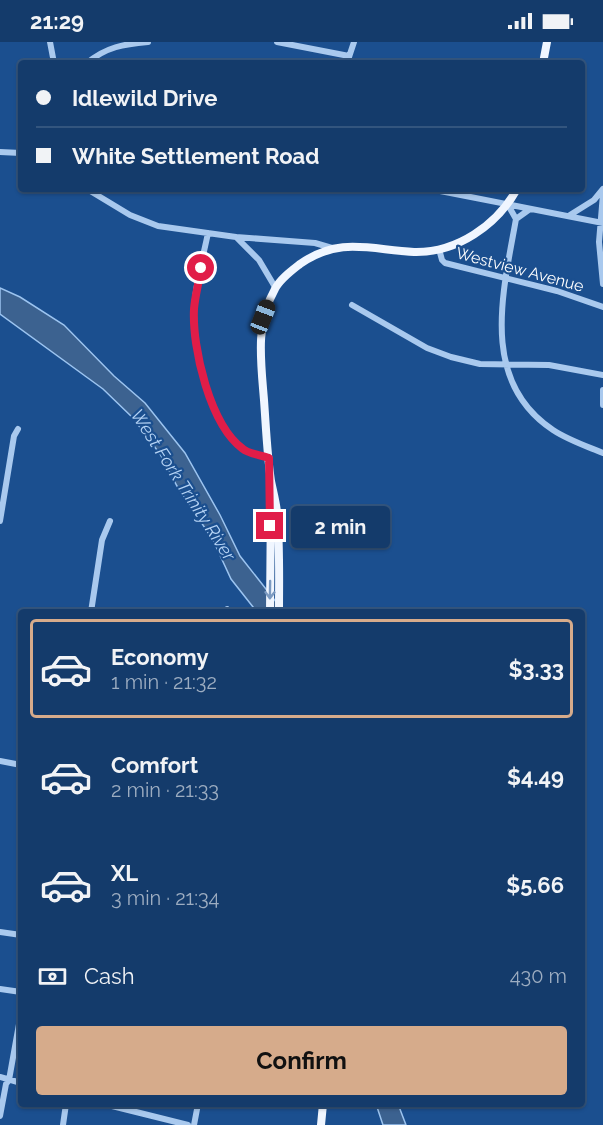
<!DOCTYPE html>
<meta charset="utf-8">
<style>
:root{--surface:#143b6b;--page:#1d4271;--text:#f1f3f6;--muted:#9dadc1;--line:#33557e;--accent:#d6ab8b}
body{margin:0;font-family:Raleway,sans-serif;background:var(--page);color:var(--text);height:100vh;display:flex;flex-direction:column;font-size:22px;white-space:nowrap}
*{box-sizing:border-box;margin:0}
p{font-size:20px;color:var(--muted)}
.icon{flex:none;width:33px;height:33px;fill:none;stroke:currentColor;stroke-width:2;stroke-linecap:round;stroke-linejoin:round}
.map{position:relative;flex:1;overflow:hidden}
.details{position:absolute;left:18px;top:567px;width:567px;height:498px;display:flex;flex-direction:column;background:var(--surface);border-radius:6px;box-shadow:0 2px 4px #0004,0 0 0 2px var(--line)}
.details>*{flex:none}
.banner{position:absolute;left:18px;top:18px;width:567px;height:132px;border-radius:6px;box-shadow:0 2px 4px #0004,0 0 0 2px var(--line);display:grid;align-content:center;height:132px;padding:0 18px;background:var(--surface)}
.end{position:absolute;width:27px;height:27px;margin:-14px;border:8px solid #e11d48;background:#fff;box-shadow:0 0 0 3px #fff}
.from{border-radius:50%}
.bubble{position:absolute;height:42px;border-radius:6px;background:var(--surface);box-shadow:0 2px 4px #0004,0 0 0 2px var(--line);font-size:20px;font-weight:700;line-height:42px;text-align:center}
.car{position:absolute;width:18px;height:36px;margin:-18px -9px;border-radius:8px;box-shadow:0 0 4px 2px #0007;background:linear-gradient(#222 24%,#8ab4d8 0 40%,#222 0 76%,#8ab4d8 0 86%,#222 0)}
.banner b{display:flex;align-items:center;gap:21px;height:57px;font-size:22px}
.banner b+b{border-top:2px solid var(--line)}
.banner i{width:15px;height:15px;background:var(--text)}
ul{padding:10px 0 0;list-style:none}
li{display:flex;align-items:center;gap:18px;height:99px;margin:0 12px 9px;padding:0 6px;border:3px solid transparent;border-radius:6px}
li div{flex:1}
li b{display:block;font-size:22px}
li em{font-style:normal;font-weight:700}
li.active{border-color:var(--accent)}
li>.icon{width:54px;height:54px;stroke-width:1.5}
.pay{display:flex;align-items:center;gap:15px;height:66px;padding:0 18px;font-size:22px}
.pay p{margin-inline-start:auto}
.action{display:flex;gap:12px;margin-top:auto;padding:12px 18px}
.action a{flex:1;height:69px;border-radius:6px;background:var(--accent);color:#111;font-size:24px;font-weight:700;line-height:69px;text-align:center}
.status{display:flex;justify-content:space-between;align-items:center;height:42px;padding:0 30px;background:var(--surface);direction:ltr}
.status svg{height:16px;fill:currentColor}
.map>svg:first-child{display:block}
.water{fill:#3c6290;stroke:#9cc4f0;stroke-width:1.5}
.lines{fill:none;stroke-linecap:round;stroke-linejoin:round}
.minor{stroke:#a9c9ee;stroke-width:6}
.major{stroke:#f0f6ff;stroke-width:8}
.oneway{stroke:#7b9ac1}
.route{stroke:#e11d48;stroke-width:8}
.labels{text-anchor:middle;stroke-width:4.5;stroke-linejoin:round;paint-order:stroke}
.street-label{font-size:16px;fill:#fff;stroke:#1b4f8f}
.water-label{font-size:18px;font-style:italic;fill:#b5d3f5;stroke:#1b4f8f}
</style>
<div class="status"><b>21:29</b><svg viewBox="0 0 49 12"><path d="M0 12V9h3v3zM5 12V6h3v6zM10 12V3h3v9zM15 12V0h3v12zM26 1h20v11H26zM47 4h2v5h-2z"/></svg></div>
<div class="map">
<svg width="603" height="1083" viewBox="0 0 603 1083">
<rect width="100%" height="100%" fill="#1b4f8f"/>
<path class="water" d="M0 246 20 255 64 283 114 334 145 361 185 411 220 473 240 514 284 570H257L231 537 213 498 177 444 160 412 133 376 103 347 0 272Z
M376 1062H398L406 1083H383Z"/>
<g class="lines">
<path class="minor" d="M50 0 54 21
M277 0 349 14
M87 21C106 5 124 2 148 0
M347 21 354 0
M0 110 21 111
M87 147 130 173 158 184 236 195 259 218 275 245
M430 147 603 181
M603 152 599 200 603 242
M508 163 516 177
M530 167 516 177C503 250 479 339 553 388 568 398 586 404 603 411
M570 173 594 158 603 147
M208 191C203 216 195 242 194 268 193 307 210 383 243 407 249 412 261 413 269 416
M236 195 315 201 332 206
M439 207 442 218 445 221 557 249 603 265
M352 263 427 306 451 315 480 322 549 323 603 333
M603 348V363
M0 479 14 394 18 387
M227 567 228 570
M91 570 102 498 110 479
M0 719 21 723
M0 890 21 893
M0 947 21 950
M0 1035 21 1041
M104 1062 188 1083
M0 1074 6 1042 9 1038 21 971
M63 1083 66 1062
M194 1083 198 1062"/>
<path class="major" d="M543 21 547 0
M270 570 271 453
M279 570C279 537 280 503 277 470 276 460 273 449 271 439 267 412 266 385 264 358 261 320 255 282 275 247 280 237 291 229 300 222 340 194 371 208 414 210 457 211 497 183 517 147
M321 1083 323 1062"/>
</g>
<defs><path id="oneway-shaft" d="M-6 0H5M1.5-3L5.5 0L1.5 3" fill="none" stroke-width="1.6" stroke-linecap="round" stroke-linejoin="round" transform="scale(1.5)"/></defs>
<use class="oneway" href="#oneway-shaft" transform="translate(270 548) rotate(91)"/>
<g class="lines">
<path class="route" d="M201 226C199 240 195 254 194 267 192 306 210 383 243 407 249 412 261 413 269 416L270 484"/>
</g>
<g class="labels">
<g class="street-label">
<text transform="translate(520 227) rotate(15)" y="6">Westview Avenue</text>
</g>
<g class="water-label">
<text transform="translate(183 443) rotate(57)" y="6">West Fork Trinity River</text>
</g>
</g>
</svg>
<i class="end from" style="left:201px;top:226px"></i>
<i class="end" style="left:270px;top:484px"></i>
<div class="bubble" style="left:291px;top:464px;width:99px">2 min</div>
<i class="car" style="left:263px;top:275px;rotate:21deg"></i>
<div class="banner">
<b><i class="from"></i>Idlewild Drive</b>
<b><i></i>White Settlement Road</b>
</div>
<section class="details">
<ul>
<li class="active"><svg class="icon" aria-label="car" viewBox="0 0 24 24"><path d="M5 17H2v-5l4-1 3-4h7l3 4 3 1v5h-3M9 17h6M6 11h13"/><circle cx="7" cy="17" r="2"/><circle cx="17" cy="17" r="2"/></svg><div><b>Economy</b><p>1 min · 21:32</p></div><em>$3.33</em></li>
<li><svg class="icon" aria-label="car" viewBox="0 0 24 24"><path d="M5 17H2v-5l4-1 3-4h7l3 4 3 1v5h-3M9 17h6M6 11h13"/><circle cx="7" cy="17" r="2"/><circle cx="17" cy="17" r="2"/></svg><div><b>Comfort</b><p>2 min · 21:33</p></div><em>$4.49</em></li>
<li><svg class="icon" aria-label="car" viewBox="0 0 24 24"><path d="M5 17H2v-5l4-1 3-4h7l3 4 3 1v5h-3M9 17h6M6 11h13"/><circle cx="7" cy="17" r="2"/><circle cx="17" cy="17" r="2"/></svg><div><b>XL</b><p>3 min · 21:34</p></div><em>$5.66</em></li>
</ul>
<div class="pay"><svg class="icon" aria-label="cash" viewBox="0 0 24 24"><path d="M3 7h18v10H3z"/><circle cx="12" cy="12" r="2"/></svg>Cash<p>430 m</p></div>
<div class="action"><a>Confirm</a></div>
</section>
</div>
